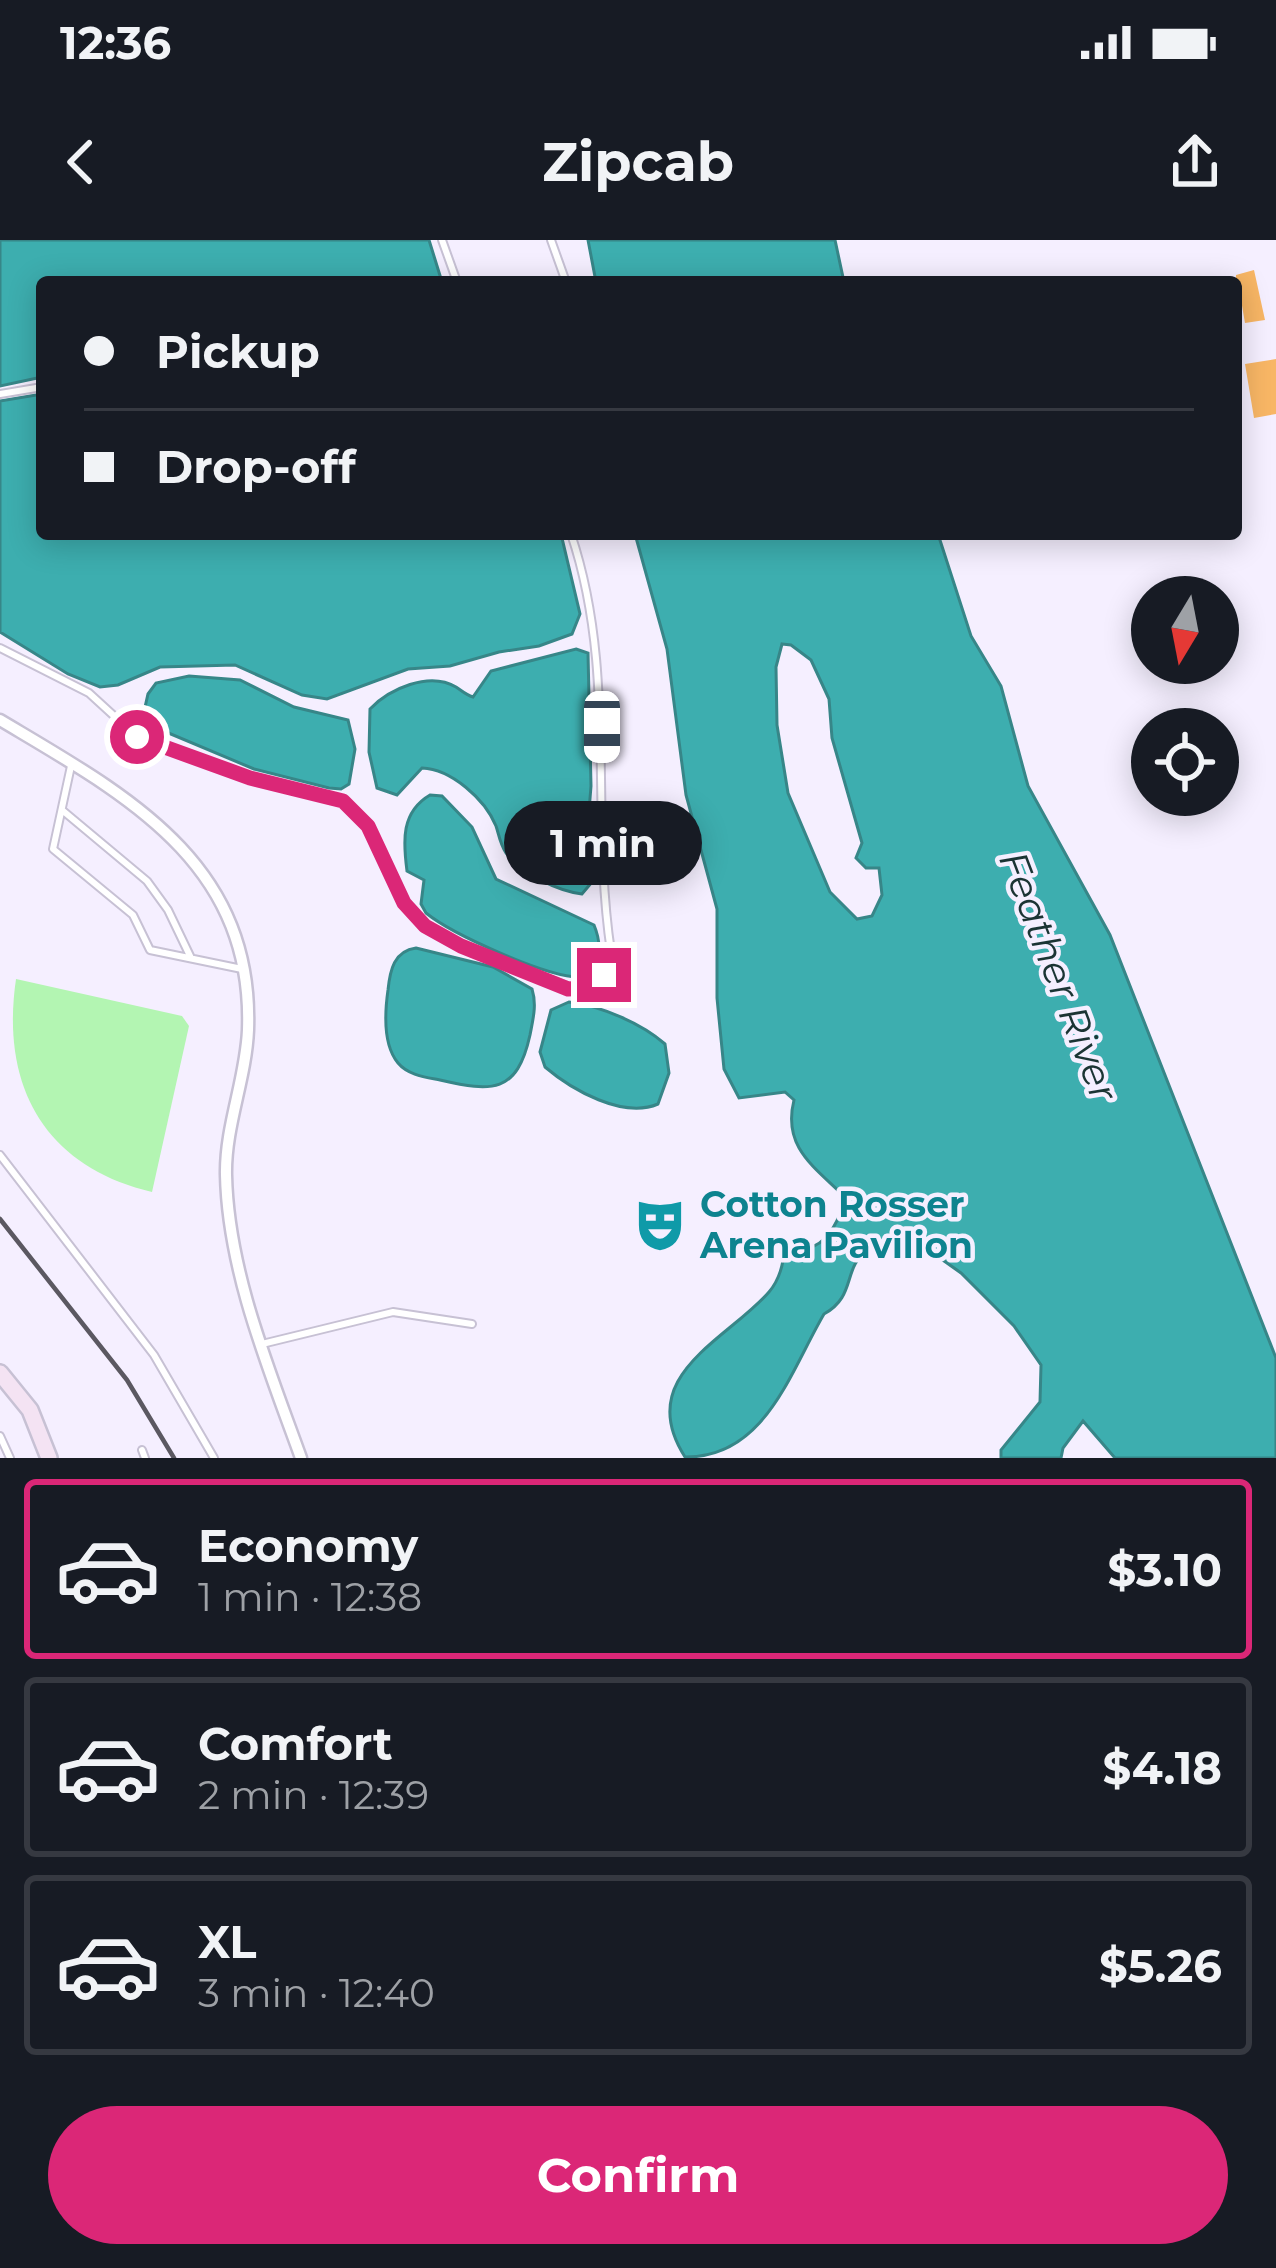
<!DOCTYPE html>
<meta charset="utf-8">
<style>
:root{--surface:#171b24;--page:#20242c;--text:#f1f3f6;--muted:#9ea1a6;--line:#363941;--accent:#db2777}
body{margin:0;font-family:Montserrat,sans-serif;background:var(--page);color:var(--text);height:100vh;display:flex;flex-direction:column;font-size:45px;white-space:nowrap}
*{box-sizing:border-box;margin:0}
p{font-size:39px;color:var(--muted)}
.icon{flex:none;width:66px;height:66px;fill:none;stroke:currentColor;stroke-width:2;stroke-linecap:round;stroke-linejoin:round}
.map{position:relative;height:1218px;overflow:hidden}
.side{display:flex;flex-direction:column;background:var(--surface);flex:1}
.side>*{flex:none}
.banner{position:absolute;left:36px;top:36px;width:1206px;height:264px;border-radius:12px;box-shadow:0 6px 30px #0003;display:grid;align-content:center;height:264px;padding:0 48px;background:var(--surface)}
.needle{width:78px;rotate:190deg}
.controls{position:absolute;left:1131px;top:336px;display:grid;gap:24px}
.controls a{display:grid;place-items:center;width:108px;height:108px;border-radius:50%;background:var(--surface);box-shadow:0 6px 30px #0003;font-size:60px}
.end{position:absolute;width:54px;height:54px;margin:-27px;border:15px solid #db2777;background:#fff;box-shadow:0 0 0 6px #fff}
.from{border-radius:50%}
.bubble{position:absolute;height:84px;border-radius:42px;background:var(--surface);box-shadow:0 6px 30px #0003;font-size:39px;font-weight:700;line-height:84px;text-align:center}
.car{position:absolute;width:36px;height:72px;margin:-36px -18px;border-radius:15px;box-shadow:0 0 9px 3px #0007;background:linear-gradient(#fff 24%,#345 0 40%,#fff 0 76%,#345 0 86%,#fff 0)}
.banner b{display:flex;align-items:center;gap:42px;height:114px;font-size:45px}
.banner b+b{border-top:3px solid var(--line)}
.banner i{width:30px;height:30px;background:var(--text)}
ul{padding:21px 0 0;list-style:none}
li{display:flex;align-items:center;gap:36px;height:180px;margin:0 24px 18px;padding:0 24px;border:6px solid var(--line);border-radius:12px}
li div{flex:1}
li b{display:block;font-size:45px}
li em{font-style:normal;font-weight:700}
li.on{border-color:var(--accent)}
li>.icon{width:108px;height:108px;stroke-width:1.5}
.cta{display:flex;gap:24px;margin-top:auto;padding:24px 48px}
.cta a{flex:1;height:138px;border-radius:72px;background:var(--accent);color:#fff;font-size:48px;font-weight:700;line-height:138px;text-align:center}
.status{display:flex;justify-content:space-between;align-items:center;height:84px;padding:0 60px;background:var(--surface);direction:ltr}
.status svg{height:33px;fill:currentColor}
header{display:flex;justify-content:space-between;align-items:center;height:156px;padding:0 48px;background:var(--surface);font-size:54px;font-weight:700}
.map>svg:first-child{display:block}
.green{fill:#b3f5b2}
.water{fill:#3daeaf;stroke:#378688;stroke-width:3;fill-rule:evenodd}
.building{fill:#f8b665}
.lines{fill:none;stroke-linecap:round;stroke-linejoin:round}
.service-casing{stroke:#c7c1d4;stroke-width:10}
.minor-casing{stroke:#c7c1d4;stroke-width:15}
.secondary-casing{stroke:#c7c1d4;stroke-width:20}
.service{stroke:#fff;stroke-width:6}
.minor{stroke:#fff;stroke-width:10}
.secondary{stroke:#f4e3f3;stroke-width:15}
.rail{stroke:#5b5861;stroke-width:4.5}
.route{stroke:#db2777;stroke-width:15}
.labels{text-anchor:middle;stroke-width:9;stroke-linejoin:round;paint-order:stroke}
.culture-label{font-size:36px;font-weight:bold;fill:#0d838f;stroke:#f5efff;text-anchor:start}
.water-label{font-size:39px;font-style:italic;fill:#1b3434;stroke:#f5efff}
</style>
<div class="status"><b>12:36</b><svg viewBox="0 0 49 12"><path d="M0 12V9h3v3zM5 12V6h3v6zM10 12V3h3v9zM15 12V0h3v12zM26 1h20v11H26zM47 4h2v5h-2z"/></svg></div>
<header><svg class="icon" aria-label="back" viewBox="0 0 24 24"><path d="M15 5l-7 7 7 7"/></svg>Zipcab<svg class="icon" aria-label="share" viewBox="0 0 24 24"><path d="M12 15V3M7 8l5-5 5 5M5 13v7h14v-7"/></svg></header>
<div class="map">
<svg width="1276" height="1218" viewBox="0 0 1276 1218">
<rect width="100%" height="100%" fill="#f5efff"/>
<path class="green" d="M16 739 182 776 189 786 152 952C46 927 0 848 16 739Z"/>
<path class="water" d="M0 0H429L442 42H42V137L0 146Z
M588 0H835L844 42H596Z
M42 154V294H561L580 374 572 394 539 406 499 412 450 426 408 429 327 459 302 455 235 425 160 427 118 445 100 447 68 434 0 392V161Z
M635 294H938L971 396 1001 446 1028 546 1110 695 1276 1118V1218H1115L1083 1181 1063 1208 1061 1218H1001V1210L1040 1162 1041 1125 1014 1086 961 1033 906 994C895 999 879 1003 868 1010 842 1027 857 1056 824 1074 790 1132 765 1218 685 1217 633 1136 727 1100 769 1052 780 1039 783 1024 785 1008 821 1017 836 989 846 958 815 927 782 908 794 860L785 852 739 858 724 829 717 758V669L686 555 667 409ZM782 404 791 405 811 420 829 459 832 498 862 603 856 618 866 628H879L882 655 872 676 857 679 830 652 788 553 777 485 776 427Z
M576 409 588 413 591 546 589 571 581 584 592 642 582 654C558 651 520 633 506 613 500 604 499 595 496 586 485 559 451 529 422 528L397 555 377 548 369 512 370 469C389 449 429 431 456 447 462 451 466 455 473 457L491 431Z
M189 436 240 440 294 467 348 480 355 509 349 544 341 549 329 548 254 529 159 489 131 484 143 476 148 454 156 443Z
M430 555 442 556 472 587 496 639 594 685C603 707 601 725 579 737 546 737 452 694 426 673L421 664 424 640 407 631C403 601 401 572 430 555Z
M416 708 493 727 532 749C537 765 533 779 530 795 517 854 492 852 440 840 425 837 408 835 398 823 383 805 385 771 388 750 390 730 394 711 416 708Z
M569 762C601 766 641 783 665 804L669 833 658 864C623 879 572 850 545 827L540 812 551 770Z"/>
<path class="building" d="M1254 30 1265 80 1245 83 1240 54 1236 55V35Z
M1276 119V174L1254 178 1245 124Z
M654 962 681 967 674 1004 647 999Z"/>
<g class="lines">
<defs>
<path id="service" d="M442 0 457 42
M551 0 566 42
M0 154 42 147
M0 408 89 453 137 497 250 538 343 561 367 586 404 663 425 686 461 706 578 750C600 745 608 734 611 712 590 572 617 430 571 294
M71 526 53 609 133 675 150 710 242 729
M62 570 147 641 168 670 191 718
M0 915 154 1115 214 1218
M262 1104 393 1072 472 1084
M0 1196 10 1218
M142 1210 145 1218"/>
<path id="minor" d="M0 480C124 554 254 621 248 790 246 839 225 886 226 935 228 1031 269 1129 301 1218"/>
<path id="secondary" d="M0 1133 30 1170 49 1218"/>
</defs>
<use href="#service" class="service-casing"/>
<use href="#minor" class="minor-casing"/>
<use href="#secondary" class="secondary-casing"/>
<use href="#service" class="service"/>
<use href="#minor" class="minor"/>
<use href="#secondary" class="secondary"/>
<path class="rail" d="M0 979 127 1140 174 1218"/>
</g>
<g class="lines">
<path class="route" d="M137 497 250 538 343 561 368 586 404 663 425 686 461 706 568 749 587 748 604 735"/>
</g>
<defs>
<symbol id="theatre-bare" viewBox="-9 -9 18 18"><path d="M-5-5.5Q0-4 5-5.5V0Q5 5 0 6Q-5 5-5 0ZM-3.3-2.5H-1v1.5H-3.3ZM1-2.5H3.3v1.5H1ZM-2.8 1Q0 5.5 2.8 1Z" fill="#0f9aa8" stroke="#f5efff" stroke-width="2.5" paint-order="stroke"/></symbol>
</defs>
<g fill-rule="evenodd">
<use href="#theatre-bare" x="622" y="947" width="76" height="76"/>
</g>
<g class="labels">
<g class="culture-label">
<text x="700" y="977">Cotton Rosser<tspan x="700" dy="41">Arena Pavilion</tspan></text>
</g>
<g class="water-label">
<text transform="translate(1059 736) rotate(69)" y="14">Feather River</text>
</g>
</g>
</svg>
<div class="controls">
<a><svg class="needle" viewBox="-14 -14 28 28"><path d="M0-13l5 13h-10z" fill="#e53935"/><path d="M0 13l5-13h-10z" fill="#9ea1a6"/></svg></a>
<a><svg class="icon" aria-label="locate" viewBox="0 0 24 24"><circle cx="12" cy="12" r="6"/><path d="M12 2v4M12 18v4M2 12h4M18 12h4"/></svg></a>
</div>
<i class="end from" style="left:137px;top:497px"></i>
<i class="end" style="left:604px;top:735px"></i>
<div class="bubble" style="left:504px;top:561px;width:198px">1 min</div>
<i class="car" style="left:602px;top:487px;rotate:180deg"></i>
<div class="banner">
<b><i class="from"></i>Pickup</b>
<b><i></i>Drop-off</b>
</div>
</div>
<section class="side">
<ul>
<li class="on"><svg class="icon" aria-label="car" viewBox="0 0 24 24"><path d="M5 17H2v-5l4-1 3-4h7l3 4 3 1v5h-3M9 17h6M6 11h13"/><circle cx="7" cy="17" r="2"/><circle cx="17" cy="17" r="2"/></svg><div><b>Economy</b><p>1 min · 12:38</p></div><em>$3.10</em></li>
<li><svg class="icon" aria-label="car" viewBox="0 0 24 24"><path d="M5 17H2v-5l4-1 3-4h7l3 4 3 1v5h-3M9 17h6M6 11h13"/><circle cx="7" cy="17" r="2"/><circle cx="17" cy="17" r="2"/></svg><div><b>Comfort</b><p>2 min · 12:39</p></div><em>$4.18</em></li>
<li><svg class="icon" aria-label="car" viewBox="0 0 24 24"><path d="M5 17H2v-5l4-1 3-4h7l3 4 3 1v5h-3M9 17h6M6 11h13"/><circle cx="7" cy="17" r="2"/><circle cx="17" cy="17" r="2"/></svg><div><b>XL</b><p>3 min · 12:40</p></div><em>$5.26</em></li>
</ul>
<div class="cta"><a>Confirm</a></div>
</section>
